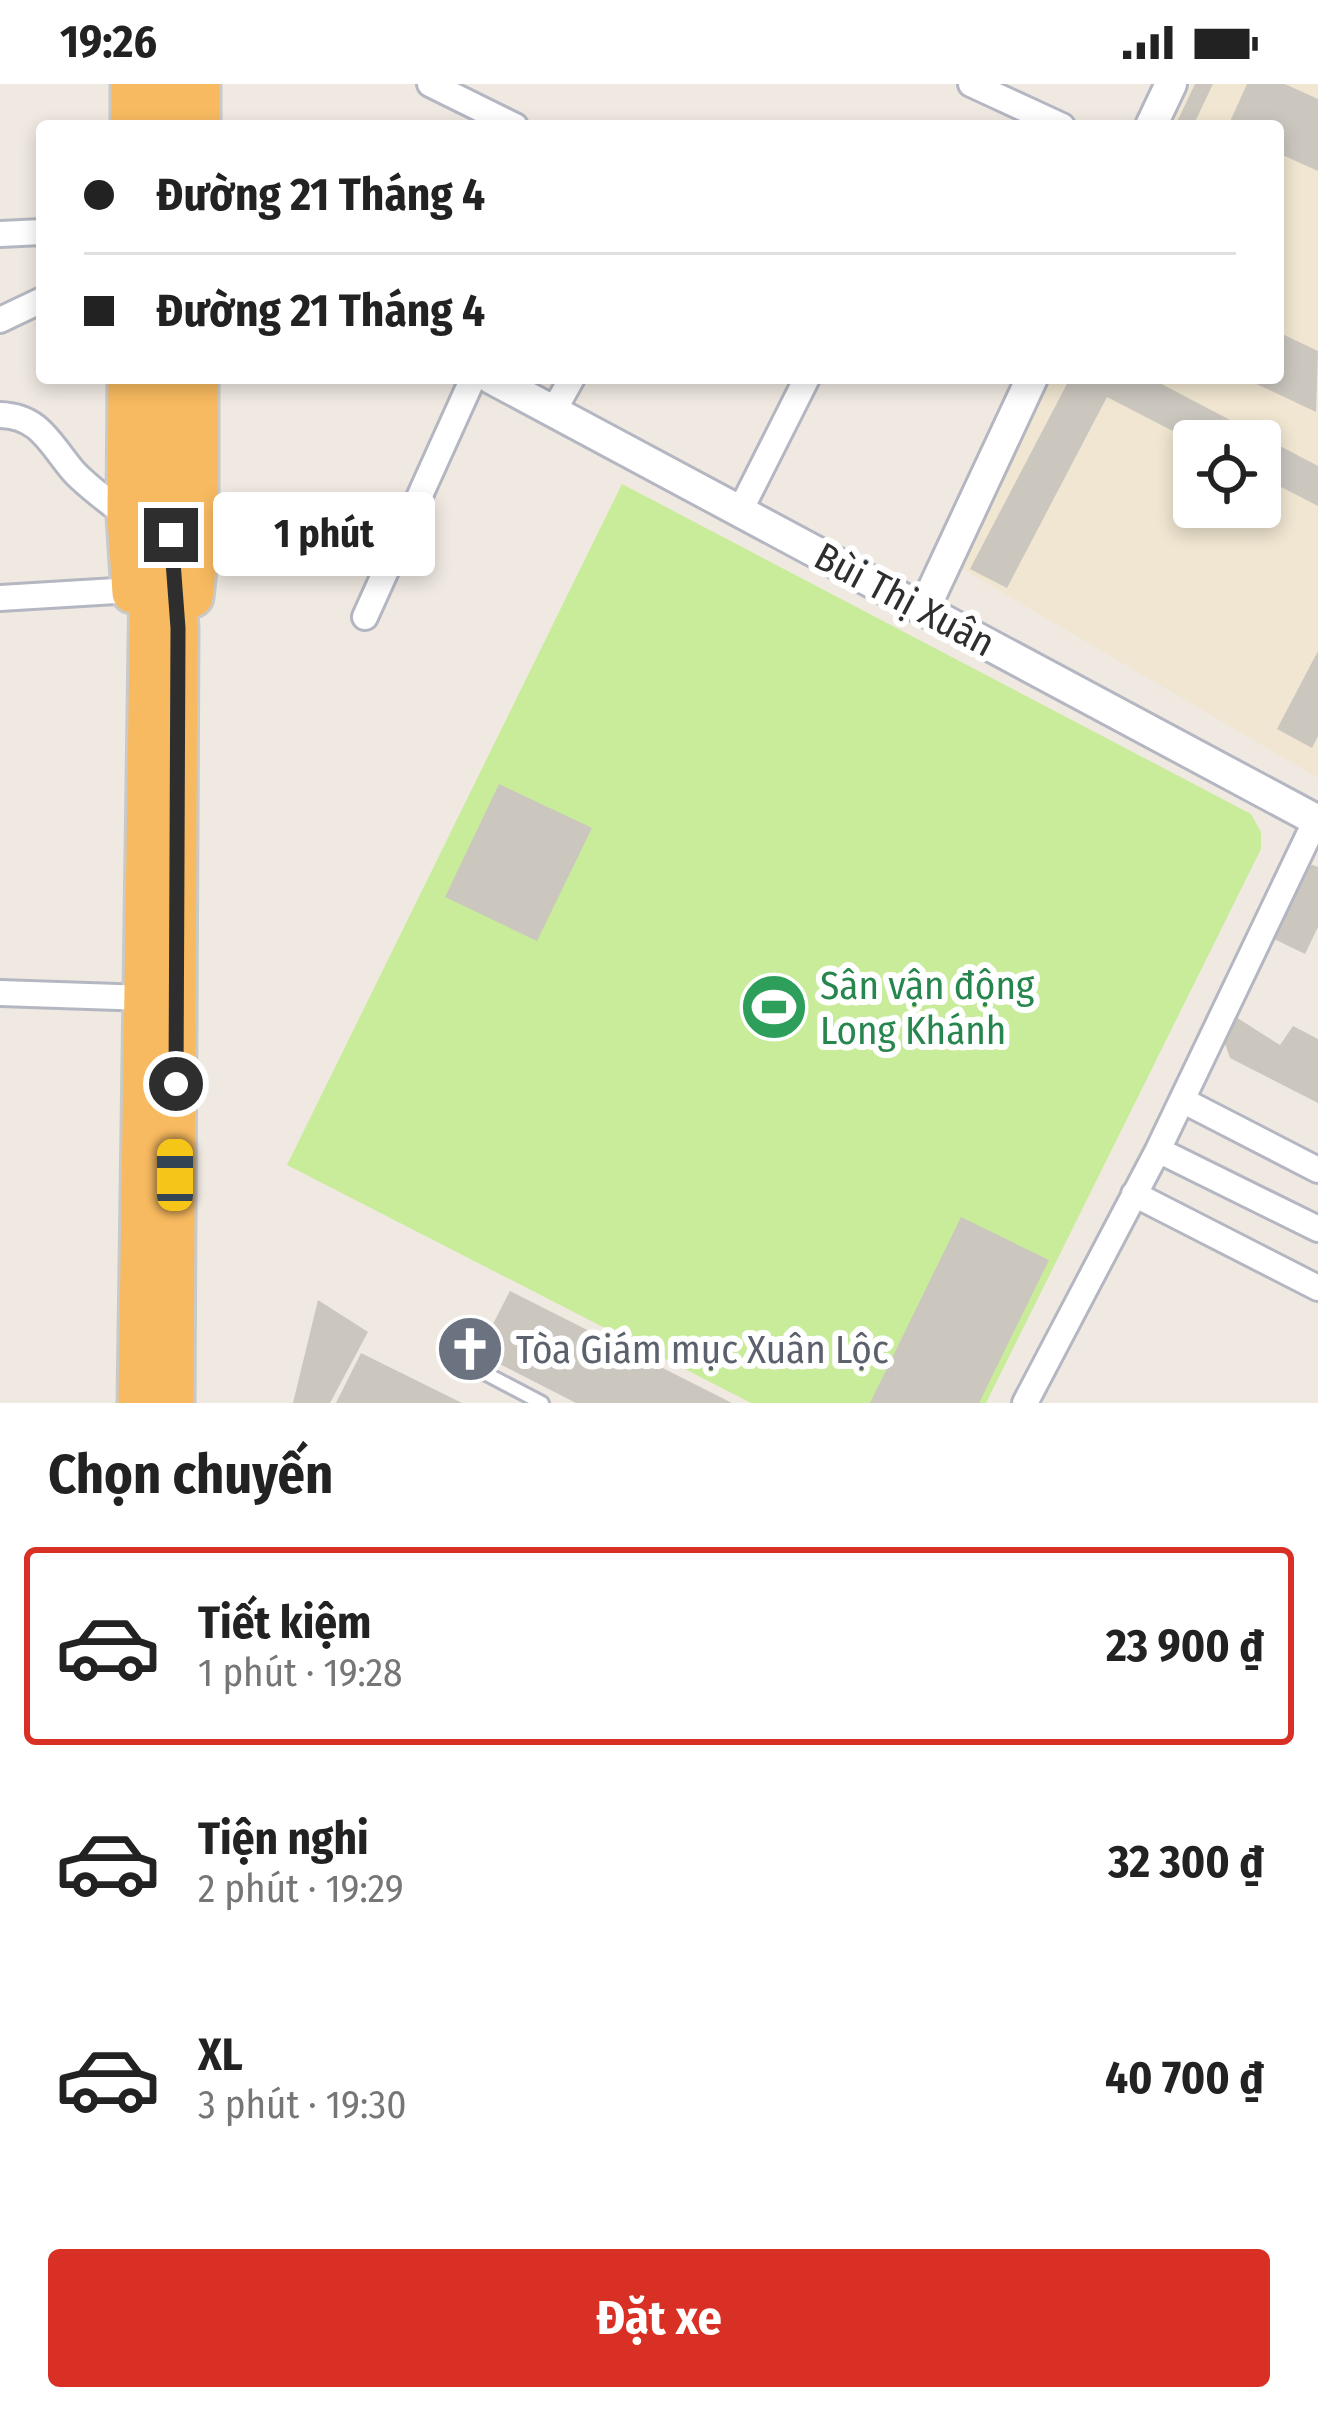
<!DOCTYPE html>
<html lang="vi">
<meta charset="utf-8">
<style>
:root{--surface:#fff;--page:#f2f2f2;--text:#222;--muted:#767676;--line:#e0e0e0;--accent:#d93025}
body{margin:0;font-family:"Fira Sans Condensed",sans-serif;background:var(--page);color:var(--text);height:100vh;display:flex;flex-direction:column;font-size:45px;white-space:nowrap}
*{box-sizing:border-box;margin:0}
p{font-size:39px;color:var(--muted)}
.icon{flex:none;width:66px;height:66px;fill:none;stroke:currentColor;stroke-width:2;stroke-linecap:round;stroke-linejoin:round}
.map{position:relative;height:1319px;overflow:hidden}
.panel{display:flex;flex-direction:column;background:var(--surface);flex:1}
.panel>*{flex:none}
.banner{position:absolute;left:36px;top:36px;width:1248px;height:264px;border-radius:12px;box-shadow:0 6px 18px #0003;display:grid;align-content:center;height:264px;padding:0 48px;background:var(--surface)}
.buttons{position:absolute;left:1173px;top:336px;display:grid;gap:24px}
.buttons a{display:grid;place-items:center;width:108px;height:108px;border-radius:12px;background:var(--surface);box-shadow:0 6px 18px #0003;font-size:60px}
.end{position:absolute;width:54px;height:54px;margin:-27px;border:15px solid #2e2e2e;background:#fff;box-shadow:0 0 0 6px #fff}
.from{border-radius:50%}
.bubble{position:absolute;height:84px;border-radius:12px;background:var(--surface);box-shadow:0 6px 18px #0003;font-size:39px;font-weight:700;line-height:84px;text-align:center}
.car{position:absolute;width:36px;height:72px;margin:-36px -18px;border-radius:15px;box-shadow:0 0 9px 3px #0007;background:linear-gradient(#f5c518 24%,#345 0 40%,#f5c518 0 76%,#345 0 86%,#f5c518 0)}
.banner b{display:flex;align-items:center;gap:42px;height:114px;font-size:45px}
.banner b+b{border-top:3px solid var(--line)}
.banner i{width:30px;height:30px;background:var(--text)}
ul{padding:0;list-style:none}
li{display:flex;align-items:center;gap:36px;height:198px;margin:0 24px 18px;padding:0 24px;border:6px solid transparent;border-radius:12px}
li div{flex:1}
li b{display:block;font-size:45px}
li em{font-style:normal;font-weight:700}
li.active{border-color:var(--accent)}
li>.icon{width:108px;height:108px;stroke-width:1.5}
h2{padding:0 48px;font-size:54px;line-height:144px}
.cta{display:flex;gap:24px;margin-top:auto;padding:24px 48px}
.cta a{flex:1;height:138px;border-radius:12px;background:var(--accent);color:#fff;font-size:48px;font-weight:700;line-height:138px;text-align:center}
.status{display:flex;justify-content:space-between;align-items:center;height:84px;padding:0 60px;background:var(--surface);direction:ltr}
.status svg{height:33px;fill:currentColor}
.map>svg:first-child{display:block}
.education{fill:#f0e6d1;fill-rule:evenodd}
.pitch{fill:#c9ec9a}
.building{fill:#cbc7bf}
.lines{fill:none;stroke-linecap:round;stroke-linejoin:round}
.service-casing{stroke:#b4b7c1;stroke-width:18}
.minor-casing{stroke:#b4b7c1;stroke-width:30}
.tertiary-casing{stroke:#b4b7c1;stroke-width:36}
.trunk-casing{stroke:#c9c9c9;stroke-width:45}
.service{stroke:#fff;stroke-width:12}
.minor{stroke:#fff;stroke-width:24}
.tertiary{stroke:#fff;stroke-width:30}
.trunk{stroke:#f8ba60;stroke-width:39}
.route{stroke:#2e2e2e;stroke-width:15}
.labels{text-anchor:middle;stroke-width:12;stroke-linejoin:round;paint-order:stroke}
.street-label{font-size:39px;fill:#2e2e2e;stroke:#fff}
.leisure-label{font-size:39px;fill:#27864d;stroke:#fff;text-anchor:start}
.worship-label{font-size:39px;fill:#5b616d;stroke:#fff;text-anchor:start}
</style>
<div class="status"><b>19:26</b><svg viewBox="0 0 49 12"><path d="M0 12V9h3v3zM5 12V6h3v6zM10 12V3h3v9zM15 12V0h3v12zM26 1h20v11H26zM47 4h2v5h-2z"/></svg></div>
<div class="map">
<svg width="1318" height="1319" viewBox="0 0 1318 1319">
<rect width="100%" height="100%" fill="#efe9e1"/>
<path class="education" d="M1192 0H1318V694L959 483 1047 294H1278V42H1171ZM1194 357H1260V423H1194Z"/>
<path class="pitch" d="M622 400 1251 730 1261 748V765L986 1319H751L287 1081Z"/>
<path class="building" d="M1195 0H1213L1193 42H1175Z
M1247 0H1285L1318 15V87L1278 69V42H1228Z
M1278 248 1318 267 1316 328 1244 294H1278Z
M1061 294H1150L1318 382V422L1260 392V357H1192L1107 313 1007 504 970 485 1068 298Z
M1318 567V652L1312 664 1277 645Z
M499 700 592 744 537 857 445 813Z
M1313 781 1318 783V843L1305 870 1266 851 1300 782Z
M1228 928 1280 961 1293 942 1318 955V1019L1230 974 1220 945Z
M961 1133 1049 1176 979 1319H870Z
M510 1207 732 1319H576L478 1269Z
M318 1216 368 1248 330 1319H293Z
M361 1269 462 1319H336Z"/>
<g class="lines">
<defs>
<path id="service" d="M475 1284 542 1319"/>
<path id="minor" d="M430 0 515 42
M971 0 1062 42
M0 150 42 148
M0 236 42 216
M554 326 572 294
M0 331C40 332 50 360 74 388 89 404 109 418 127 432
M740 427 807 294
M0 514 132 506
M365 533 473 294
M0 909 147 914
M1182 1016 1318 1086
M1158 1066 1318 1145
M1134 1110 1318 1204
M1025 1319 1158 1066 1316 736"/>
<path id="tertiary" d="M1151 42 1171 0
M491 294 1318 737
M924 525 1032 294"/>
<path id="trunk" d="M131 42V0
M168 42 169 0
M200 42V0
M128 294 127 432 132 509
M193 513 198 467V294
M138 1319 150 493 164 409 166 294
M174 1319 178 545 174 473"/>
</defs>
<use href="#service" class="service-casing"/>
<use href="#minor" class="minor-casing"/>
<use href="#tertiary" class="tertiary-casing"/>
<use href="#trunk" class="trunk-casing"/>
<use href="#service" class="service"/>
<use href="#minor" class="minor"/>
<use href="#tertiary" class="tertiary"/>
<use href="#trunk" class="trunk"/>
</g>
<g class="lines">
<path class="route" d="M171 451 178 544 176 1000"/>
</g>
<defs>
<symbol id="stadium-disc" viewBox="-11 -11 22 22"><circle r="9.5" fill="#2e9e5b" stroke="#fff"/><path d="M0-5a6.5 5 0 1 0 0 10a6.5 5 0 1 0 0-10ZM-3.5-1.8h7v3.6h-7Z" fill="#fff"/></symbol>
<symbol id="church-disc" viewBox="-11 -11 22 22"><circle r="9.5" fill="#6b7280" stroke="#fff"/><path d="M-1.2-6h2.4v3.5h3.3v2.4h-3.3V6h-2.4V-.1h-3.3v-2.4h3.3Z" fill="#fff"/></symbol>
</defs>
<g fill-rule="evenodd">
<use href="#stadium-disc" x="736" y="885" width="76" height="76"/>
<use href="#church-disc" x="432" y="1227" width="76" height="76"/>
</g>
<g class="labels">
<g class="street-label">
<text transform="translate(905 515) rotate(28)" y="14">Bùi Thị Xuân</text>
</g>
<g class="leisure-label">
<text x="820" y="915">Sân vận động<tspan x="820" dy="45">Long Khánh</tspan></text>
</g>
<g class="worship-label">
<text x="516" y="1279">Tòa Giám mục Xuân Lộc</text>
</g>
</g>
</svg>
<div class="buttons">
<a><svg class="icon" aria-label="locate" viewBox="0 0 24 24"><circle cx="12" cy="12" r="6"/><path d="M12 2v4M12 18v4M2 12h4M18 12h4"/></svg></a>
</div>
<i class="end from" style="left:176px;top:1000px"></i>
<i class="end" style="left:171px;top:451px"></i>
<div class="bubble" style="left:213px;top:408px;width:222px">1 phút</div>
<i class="car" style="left:175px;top:1091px;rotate:0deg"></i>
<div class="banner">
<b><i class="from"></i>Đường 21 Tháng 4</b>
<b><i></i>Đường 21 Tháng 4</b>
</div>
</div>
<section class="panel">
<h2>Chọn chuyến</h2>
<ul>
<li class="active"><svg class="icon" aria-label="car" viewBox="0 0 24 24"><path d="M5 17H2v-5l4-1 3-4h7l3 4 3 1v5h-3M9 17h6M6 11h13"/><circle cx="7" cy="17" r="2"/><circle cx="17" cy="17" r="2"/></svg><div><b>Tiết kiệm</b><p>1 phút · 19:28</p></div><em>23 900 ₫</em></li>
<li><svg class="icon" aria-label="car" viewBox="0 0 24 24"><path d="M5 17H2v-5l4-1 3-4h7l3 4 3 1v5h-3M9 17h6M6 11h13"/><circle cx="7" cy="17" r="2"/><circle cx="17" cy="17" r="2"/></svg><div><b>Tiện nghi</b><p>2 phút · 19:29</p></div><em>32 300 ₫</em></li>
<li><svg class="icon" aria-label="car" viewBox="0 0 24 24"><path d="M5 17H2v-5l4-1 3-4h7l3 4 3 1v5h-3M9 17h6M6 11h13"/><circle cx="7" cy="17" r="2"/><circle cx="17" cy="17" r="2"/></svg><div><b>XL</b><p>3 phút · 19:30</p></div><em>40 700 ₫</em></li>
</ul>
<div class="cta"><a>Đặt xe</a></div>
</section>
